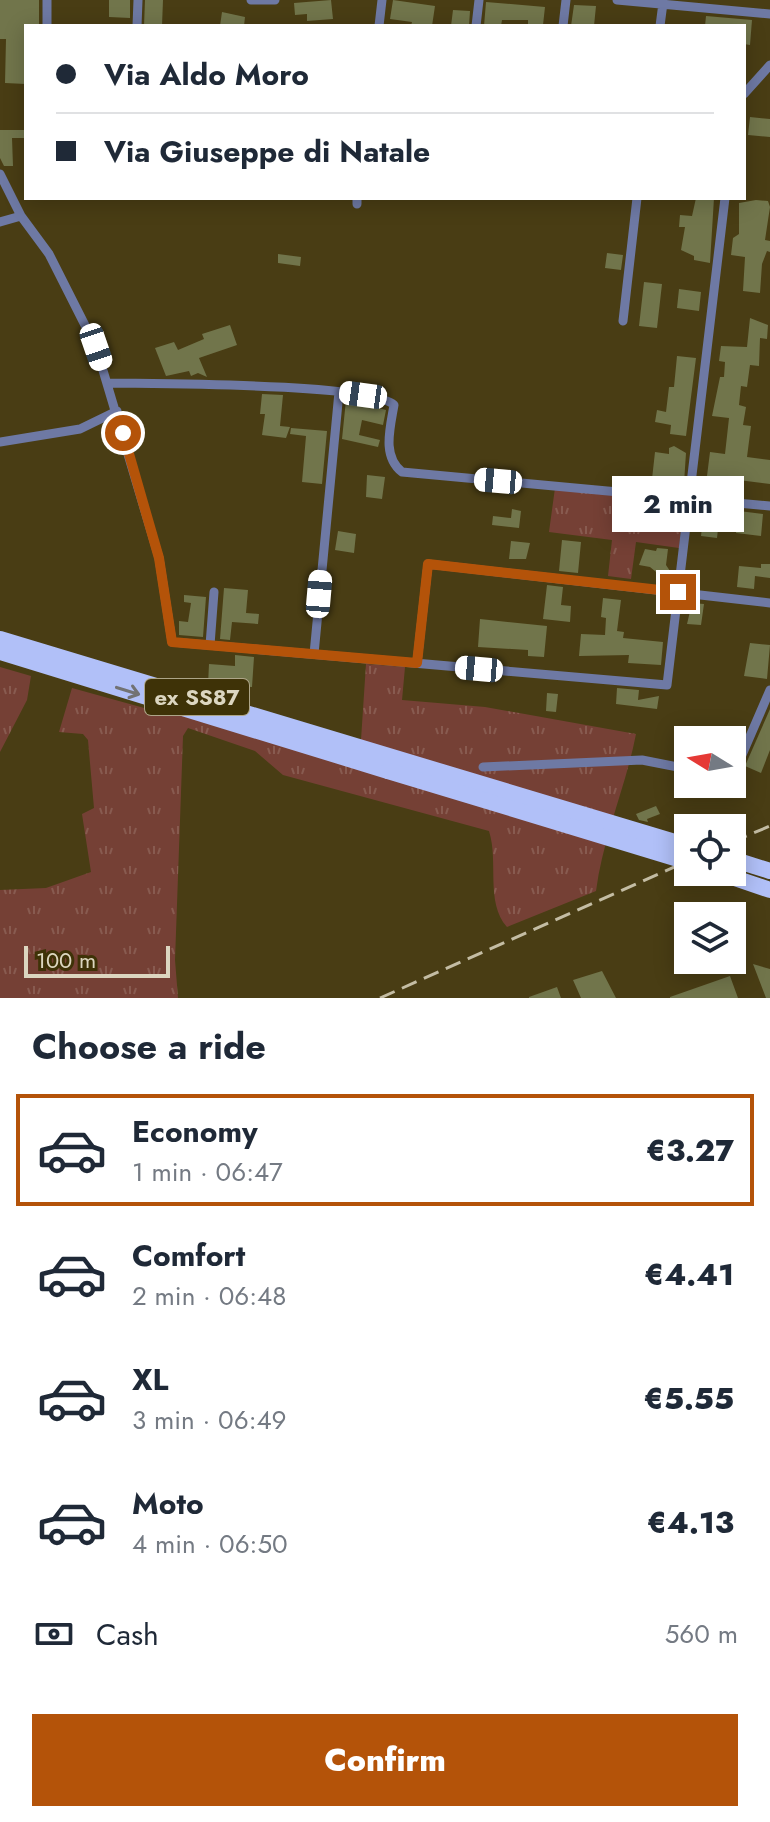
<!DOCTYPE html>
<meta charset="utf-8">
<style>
:root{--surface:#fff;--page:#f6f6f7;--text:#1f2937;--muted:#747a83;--line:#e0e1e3;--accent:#b45309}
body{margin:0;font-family:Jost,sans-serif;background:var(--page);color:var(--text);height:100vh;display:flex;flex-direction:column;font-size:30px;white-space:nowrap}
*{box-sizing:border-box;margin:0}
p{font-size:26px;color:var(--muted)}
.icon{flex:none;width:44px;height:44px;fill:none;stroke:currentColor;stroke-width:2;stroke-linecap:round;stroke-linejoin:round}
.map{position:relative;height:998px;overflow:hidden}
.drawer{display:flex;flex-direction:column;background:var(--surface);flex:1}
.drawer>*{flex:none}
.banner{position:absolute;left:24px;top:24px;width:722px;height:176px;border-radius:0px;box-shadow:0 4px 20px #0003;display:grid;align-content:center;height:176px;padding:0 32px;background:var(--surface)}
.needle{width:52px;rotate:281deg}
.tools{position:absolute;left:674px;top:726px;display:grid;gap:16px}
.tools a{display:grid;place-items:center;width:72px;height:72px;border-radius:0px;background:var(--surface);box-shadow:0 4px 20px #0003;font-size:40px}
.scale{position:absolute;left:24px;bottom:20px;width:146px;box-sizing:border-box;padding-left:8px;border:4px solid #dcd6c0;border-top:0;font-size:22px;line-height:28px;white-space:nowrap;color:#dcd6c0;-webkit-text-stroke:6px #3e3207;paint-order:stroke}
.end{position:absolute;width:36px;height:36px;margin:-18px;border:10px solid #b45309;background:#fff;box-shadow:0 0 0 4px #fff}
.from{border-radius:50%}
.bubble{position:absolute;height:56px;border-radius:0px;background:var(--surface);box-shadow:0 4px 20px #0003;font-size:26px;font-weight:800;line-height:56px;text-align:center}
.car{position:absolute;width:24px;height:48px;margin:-24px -12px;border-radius:10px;box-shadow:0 0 6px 2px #0007;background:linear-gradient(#fff 24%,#345 0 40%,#fff 0 76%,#345 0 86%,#fff 0)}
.banner b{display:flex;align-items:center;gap:28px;height:76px;font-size:30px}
.banner b+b{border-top:2px solid var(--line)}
.banner i{width:20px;height:20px;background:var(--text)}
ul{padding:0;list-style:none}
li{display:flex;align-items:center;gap:24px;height:112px;margin:0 16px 12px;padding:0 16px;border:4px solid transparent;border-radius:0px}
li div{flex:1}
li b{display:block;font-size:30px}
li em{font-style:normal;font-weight:800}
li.current{border-color:var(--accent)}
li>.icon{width:72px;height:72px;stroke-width:1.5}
h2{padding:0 32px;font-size:36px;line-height:96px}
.pay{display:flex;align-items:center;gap:20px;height:88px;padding:0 32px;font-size:30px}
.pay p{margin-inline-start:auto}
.action{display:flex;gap:16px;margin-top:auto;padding:16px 32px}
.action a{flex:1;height:92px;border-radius:0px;background:var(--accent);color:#fff;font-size:32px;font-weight:800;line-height:92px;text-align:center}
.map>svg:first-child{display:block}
.grass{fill:url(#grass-tufts)}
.building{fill:#71754b}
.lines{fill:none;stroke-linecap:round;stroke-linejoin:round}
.minor{stroke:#6e79a4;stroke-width:9}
.trunk{stroke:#b1c0f8;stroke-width:16}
.rail{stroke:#c4bda4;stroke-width:3;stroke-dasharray:16 8;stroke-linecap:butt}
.trunk-bridge{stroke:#b1c0f8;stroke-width:16}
.oneway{stroke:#727273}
.route{stroke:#b45309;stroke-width:10}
.labels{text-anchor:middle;stroke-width:8;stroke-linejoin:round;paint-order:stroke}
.shield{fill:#3e3207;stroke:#ada588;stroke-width:2}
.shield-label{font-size:22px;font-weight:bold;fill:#dcd6c0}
</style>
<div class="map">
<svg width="770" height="998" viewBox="0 0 770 998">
<defs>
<pattern id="grass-tufts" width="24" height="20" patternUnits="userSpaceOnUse" patternTransform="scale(2)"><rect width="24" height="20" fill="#754035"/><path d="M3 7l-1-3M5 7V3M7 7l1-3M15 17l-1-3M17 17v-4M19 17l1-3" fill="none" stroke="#885b50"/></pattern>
</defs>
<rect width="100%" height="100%" fill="#493d14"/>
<path class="grass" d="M555 488 684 502 679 548 636 542 631 579 608 576 612 540 549 532Z
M366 664 405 667 402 700 485 707 636 734C626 786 603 837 596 891L507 927C485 902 499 862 489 831L283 775 255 751 188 728 183 736 175 960 178 998H0V890L46 888 91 872 82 814 94 808 88 740 83 734 59 732 72 688 155 711 361 740Z
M0 667 31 676 27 700 0 752Z"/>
<path class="building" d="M0 0H39V26H26V84L5 83 6 39H0Z
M109 0H130V18L109 17Z
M145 0H163L162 26H144Z
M331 0 333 19 307 21V14L295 15 294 3Z
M393 0 435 6 432 26H411L412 22 390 19Z
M486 2 545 7 543 25 528 24V20H502L501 26H484Z
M574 5 596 6 594 26H571Z
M453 10 470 11 469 26H451Z
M222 12 245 17 244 26H220Z
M706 16 752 20 750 45 744 44V26H705Z
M750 117 770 119V137L748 135Z
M0 130H26V138H12L13 166H4L0 158Z
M696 198H714L710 263 694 260V256L681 250 685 227H679L680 215 692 216Z
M756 200 768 201 770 207 765 240 770 241V252L767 251 762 264 760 293 743 291 745 257 731 255 733 238 739 234V203Z
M607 253 623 255 621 270 605 268Z
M278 254 301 257 300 266 278 263Z
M644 282 662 284 657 328 639 326Z
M679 289 701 292 699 311 677 308Z
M750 318 768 325 767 339 760 338 759 366 750 365 747 387 741 386 739 405 746 407 743 425 751 426 747 457 770 460V484L707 476 710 452 725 454 729 418 712 416 720 377H724L725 362 719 361 721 346 747 347Z
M230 325 237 345 199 358 207 377 198 373 191 376 189 371 166 376 155 348 174 342 178 350 204 339 202 334Z
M677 356 696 358 686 436 670 434 671 425 655 422 657 410 666 412 669 387H674Z
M262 394 283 395 280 426 290 427 286 438 262 435 265 414H260Z
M346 400 386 410 383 425 362 420 359 435 380 440 378 447 342 439Z
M291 428 327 431 322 484 302 482 306 436 290 434Z
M674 446 686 453 684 483 652 479 655 452 669 454V448Z
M367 475 385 477 382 499 366 497Z
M512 509 521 511 519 528 492 525 493 516 511 518Z
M704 509 720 511 717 538 701 536Z
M739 511 763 514 761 536 736 533Z
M338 531 356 534 354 553 335 550Z
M562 540 581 542 578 573 559 571Z
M511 541 530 543 526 559H509Z
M657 548 668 549 666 565 670 571 661 576 650 567 639 565 645 549 656 551Z
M761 564H770V578L755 576 754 589 737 587 739 566 761 568Z
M547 585 563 587 561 605 571 606 570 622 543 619Z
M224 588 248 590 246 613 259 614 258 624 232 622 230 640 220 639Z
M184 595 206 597 203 637 179 635V621L188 622 191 603 184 602Z
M603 598 621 600 617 631 624 632 623 638 663 642 661 665 628 663 629 655 579 656 581 634 605 635 606 618 601 617Z
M692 603 704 604 701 625 687 624Z
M480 619 547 626 544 657 528 656V650L478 647Z
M750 643 770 645 767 679 744 676Z
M235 655 254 657 252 687 208 685 209 664 235 666Z
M617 688 639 690 638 700 659 696 657 709 616 704Z
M547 693 558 694 556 712 546 711Z
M770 709V750L761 773 745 766Z
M656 806 660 814 647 819 648 822 639 820 636 814Z
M753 964 770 969V998H766Z
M602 971 616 998H581L573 980Z
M730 976 738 998H670V997Z
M557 987 561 998H529V997Z"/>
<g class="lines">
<path class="minor" d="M47 0V26
M251 0H275
M617 0 770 14
M137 26 138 0
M379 26 382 0
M476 26 479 0
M563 26 566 0
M660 26 663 3
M744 94 770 65
M0 174 21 216 49 254 96 347 159 558 172 642 667 685 725 198
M357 204V198
M0 222 21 216
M623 321 637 198
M109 383C153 384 371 383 394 405 390 429 382 456 402 472L770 506
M0 442 80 429 117 411
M210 645 214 592
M314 654 339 392
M417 663 428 564 770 603
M483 767 642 760 688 769
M732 778 770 690"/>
<path class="trunk" d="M0 639 688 846
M0 652 388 771
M732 859 770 871
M717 872 770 890"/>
<path class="rail" d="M732 842 770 826
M380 998 688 861"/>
<path class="trunk-bridge" d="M388 771 688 862"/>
</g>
<defs><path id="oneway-shaft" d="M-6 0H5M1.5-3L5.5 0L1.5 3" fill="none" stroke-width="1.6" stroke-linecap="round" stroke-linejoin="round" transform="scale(2)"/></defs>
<use class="oneway" href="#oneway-shaft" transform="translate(128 691) rotate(17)"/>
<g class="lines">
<path class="route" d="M123 433 159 558 172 642 417 663 428 564 678 592"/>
</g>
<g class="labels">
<rect class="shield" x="145" y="679" width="104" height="36" rx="6"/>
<g class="shield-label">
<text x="197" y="705">ex SS87</text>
</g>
</g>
</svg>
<div class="tools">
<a><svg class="needle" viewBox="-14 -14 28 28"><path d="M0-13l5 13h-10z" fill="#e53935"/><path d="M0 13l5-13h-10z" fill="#747a83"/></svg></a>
<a><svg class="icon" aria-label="locate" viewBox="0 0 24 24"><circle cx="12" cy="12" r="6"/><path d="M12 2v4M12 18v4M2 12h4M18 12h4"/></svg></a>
<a><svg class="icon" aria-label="layers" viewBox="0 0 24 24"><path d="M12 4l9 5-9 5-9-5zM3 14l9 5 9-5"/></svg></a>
</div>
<div class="scale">100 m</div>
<i class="end from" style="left:123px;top:433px"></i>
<i class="end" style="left:678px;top:592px"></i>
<div class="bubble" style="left:612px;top:476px;width:132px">2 min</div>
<i class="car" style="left:96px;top:347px;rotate:161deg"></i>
<i class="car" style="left:363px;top:395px;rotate:278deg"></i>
<i class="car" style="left:498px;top:481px;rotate:275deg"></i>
<i class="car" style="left:319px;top:594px;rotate:5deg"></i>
<i class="car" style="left:479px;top:669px;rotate:275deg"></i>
<div class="banner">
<b><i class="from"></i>Via Aldo Moro</b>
<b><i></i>Via Giuseppe di Natale</b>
</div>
</div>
<section class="drawer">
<h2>Choose a ride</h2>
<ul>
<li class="current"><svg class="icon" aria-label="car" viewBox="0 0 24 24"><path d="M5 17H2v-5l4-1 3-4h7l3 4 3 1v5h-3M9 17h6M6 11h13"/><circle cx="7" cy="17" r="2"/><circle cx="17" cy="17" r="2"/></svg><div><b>Economy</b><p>1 min · 06:47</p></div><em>€3.27</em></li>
<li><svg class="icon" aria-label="car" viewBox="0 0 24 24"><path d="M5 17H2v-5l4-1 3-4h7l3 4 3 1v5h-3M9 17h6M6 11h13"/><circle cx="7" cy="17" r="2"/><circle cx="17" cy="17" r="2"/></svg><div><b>Comfort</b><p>2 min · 06:48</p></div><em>€4.41</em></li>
<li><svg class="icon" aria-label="car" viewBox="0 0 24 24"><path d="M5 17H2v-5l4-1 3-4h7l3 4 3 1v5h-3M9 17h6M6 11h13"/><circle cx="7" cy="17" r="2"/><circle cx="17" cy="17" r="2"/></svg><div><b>XL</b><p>3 min · 06:49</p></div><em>€5.55</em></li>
<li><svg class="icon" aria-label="car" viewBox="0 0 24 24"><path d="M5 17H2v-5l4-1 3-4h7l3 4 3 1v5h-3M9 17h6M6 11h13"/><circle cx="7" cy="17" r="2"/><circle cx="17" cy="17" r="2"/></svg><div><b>Moto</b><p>4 min · 06:50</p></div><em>€4.13</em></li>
</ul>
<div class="pay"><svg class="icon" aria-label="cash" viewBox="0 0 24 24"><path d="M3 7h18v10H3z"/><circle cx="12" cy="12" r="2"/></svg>Cash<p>560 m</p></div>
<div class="action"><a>Confirm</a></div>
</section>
